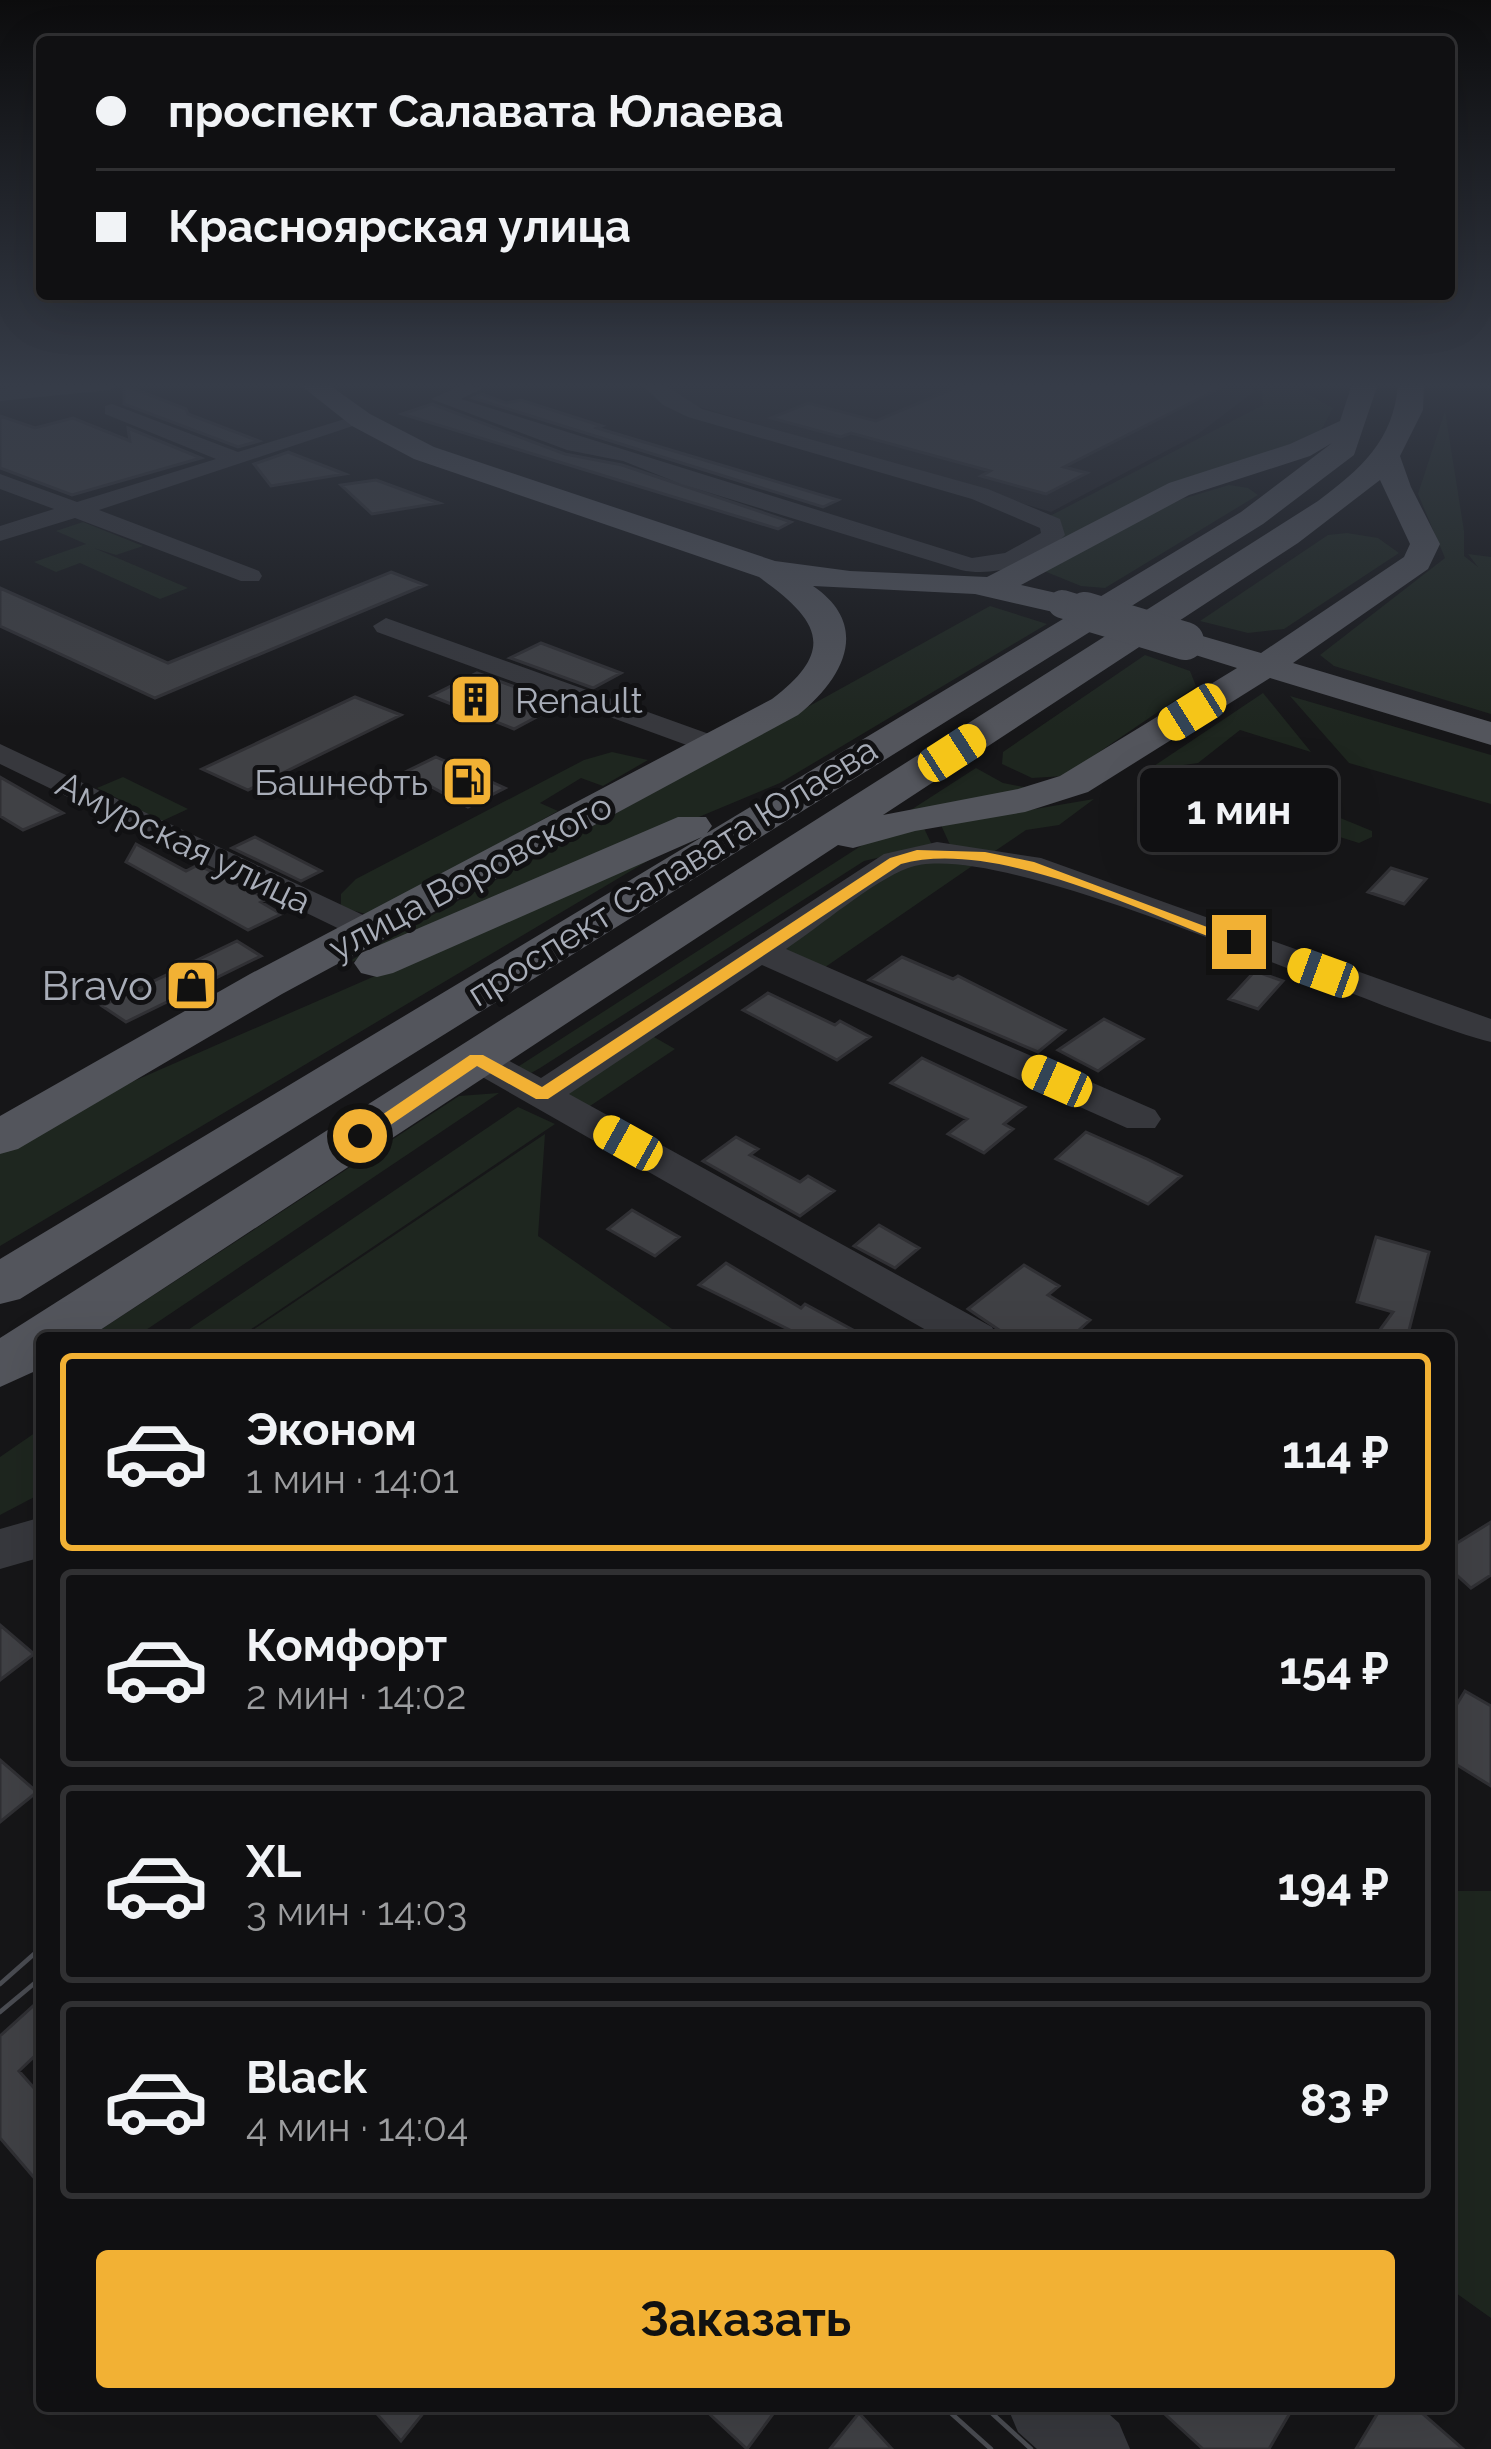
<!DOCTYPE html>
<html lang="ru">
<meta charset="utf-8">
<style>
:root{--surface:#101012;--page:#19191b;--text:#f1f3f6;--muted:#9c9d9f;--line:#303032;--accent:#f2b134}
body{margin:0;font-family:Raleway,sans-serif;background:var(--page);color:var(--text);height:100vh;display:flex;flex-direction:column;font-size:45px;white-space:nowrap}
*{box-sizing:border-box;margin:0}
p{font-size:39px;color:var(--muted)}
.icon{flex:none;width:66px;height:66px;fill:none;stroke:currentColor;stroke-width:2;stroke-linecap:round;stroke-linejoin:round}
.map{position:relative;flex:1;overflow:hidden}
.panel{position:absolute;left:36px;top:1332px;width:1419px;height:1080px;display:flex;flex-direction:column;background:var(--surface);border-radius:12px;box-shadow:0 12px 48px #0002,0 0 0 3px var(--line)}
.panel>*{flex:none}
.hud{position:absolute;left:36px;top:36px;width:1419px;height:264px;border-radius:12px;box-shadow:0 12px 48px #0002,0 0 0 3px var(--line);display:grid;align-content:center;height:264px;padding:0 60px;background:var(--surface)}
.end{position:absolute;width:54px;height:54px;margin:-27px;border:15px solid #f2b134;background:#111;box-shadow:0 0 0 6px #111}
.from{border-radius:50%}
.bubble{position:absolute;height:84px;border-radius:12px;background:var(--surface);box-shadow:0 12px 48px #0002,0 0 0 3px var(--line);font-size:39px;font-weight:700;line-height:84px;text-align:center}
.car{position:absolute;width:36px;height:72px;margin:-36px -18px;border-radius:15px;box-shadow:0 0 9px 3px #0007;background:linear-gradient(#f5c518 24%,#345 0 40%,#f5c518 0 76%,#345 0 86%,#f5c518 0)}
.hud b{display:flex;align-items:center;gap:42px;height:114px;font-size:45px}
.hud b+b{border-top:3px solid var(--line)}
.hud i{width:30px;height:30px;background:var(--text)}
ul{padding:21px 0 0;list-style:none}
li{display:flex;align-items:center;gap:36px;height:198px;margin:0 24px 18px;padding:0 36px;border:6px solid var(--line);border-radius:12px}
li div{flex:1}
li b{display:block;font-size:45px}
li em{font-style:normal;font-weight:700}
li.active{border-color:var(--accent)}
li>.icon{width:108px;height:108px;stroke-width:1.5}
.action{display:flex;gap:24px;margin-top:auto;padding:24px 60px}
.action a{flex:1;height:138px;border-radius:12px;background:var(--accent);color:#111;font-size:48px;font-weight:700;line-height:138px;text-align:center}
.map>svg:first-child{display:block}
.built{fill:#222225}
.green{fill:#1e261f}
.building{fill:#404145;stroke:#303034;stroke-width:3}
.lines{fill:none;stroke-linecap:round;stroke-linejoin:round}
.minor{fill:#37383d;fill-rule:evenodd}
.major{fill:#53555c;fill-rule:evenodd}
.tram{stroke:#4a4c52;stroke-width:4.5}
.major-bridge-far1{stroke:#53555c;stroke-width:28}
.major-bridge{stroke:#53555c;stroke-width:38}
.route{fill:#f2b134}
.labels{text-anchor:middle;stroke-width:10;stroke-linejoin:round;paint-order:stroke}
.far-poi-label{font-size:36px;fill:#a8adb8;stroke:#111113;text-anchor:start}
.far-street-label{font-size:36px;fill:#a8adb8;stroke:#111113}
.poi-label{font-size:42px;fill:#a8adb8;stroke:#111113;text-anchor:end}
</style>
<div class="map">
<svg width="1491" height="2449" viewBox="0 0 1491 2449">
<rect width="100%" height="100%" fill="#161618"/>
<path class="built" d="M1246 384 1255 391 1198 434 1051 512 673 399 659 385Z"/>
<path class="green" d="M1253 384H1289L1333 408 1318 436 1171 488 1045 546 1048 517 1263 405 1262 392Z
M1445 411 1464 531V556L1478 567 1468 554 1491 557V714L1334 666 1320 655 1445 558 1418 494Z
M1229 485 1248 488 1258 495 1105 588 1081 586 1044 571 1056 560 1182 499Z
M83 522 143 546 116 555 94 548 188 588 160 599 80 563 56 572 34 562 86 544 56 531Z
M1347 533 1378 538 1399 553 1284 629 1248 633 1200 621 1328 535Z
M990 606 1047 624 780 783 335 969Z
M1145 655 1190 671 1196 686 1064 776 1032 778 1002 764 1003 752Z
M1263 693 1311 752 1240 730 1198 763 1148 770Z
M1290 696 1491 755V804L1349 763Z
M612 752 648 760 603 786 581 778 540 803 558 811 369 915 341 907V894L356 879 584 760Z
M976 768 1003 783 1034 789 903 815Z
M1221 769 1314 802 1320 808 1312 821 1326 824 1333 815 1372 831V837L1359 843 1182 788 1178 783Z
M123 777 188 809 162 821 97 788Z
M1094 799 1059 825 1026 830 992 853 951 847 941 825Z
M922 824 932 845 864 861 540 1068 531 1073 516 1068 867 842Z
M671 847 0 1246V1148L95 1098Z
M978 862 818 972 772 951 901 863Z
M751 971 654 1037 675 1049 584 1110 551 1093Z
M499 1093 134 1338H88L459 1096Z
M518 1107 555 1124 238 1338H176Z
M545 1134 538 1236 685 1338H241Z
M42 1428V1493L0 1515V1457Z
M1449 1891H1491V2318L1449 2288Z"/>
<path class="building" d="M964 384H1228L1064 467 1087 473 1046 494 981 476 990 471 851 433 841 437 771 418 808 403 876 421Z
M124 385 186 409 188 414 259 441 238 447 124 404Z
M482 394 506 403 521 400 602 426 597 428 838 500 823 507 473 398Z
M432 404 565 454 622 465 791 522 778 529 762 524 402 414Z
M0 416 35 428 73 418 130 441 128 428 201 458 72 495 0 468Z
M288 452 345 474 271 486 254 464Z
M376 480 439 503 372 514 341 485Z
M391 572 425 585 155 698 0 626V588L168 663Z
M541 643 621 673 593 688 510 658Z
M477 673 561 704 514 729 431 696Z
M355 697 401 715 248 790 202 769Z
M436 757 505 788 468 807 405 772Z
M0 777 63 813 23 830 0 816Z
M255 837 321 871 301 881 232 848Z
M136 844 186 871 198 865 267 899 261 902 281 914 248 930 126 862Z
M1391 868 1426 879 1404 904 1368 892Z
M237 941 261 956 126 1022 102 1006Z
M902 957 953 979 958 976 1065 1030 1038 1052 869 980Z
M1255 971 1283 981 1258 1009 1229 999Z
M768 993 835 1025 840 1021 870 1037 837 1060 743 1010Z
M1104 1019 1143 1039 1098 1071 1058 1050Z
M922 1058 1025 1107 1004 1124 1013 1129 984 1153 948 1134 967 1119 891 1083Z
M1086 1132 1147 1159 1181 1176 1148 1204 1056 1159Z
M736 1137 758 1149 750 1155 800 1182 808 1176 834 1191 800 1216 703 1161Z
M632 1210 679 1237 655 1256 608 1229Z
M879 1225 919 1248 895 1268 854 1246Z
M1376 1237 1429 1252 1407 1338H1374L1393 1312 1357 1302Z
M726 1263 801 1308 805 1304 868 1338H806L699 1285Z
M1024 1265 1059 1286 1048 1295 1090 1320 1070 1338H1011L968 1309Z
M1491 1522V1575L1471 1588 1449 1568V1548Z
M0 1625 34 1654 0 1680Z
M1465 1691 1491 1706V1786L1449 1760V1717Z
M0 1760 37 1792 0 1822Z
M42 1998V2049L19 2071 42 2097V2187L0 2138V2036Z
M370 2406H429L401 2441Z
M701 2406H779L747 2449Z
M1156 2406H1294L1269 2449H1203Z
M1382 2406H1414L1463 2449H1356Z
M859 2413 892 2449H830Z"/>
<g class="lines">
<path class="minor" d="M45 384H120L110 390 0 401V389Z
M464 384 483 388 461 399 972 558 1005 553 1041 533 1040 528 972 499 688 417 663 405 641 384H663L702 409 988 489 1060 519 1065 535C1040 562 997 578 961 570L681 484 623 461 567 450 431 399Z
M112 404 238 452 361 414 371 420 99 510 259 571 262 576 259 581H241L75 518 0 541V526L54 509 0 489V474L77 502 216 459 105 414V406Z
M386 618 723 739 728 745 723 751H703L377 632 373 626Z
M0 744 380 923 385 930 380 937H356L0 764Z
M937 842 1041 858 1491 1019V1042C1373 1013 1001 833 908 868 873 881 819 927 786 949L1155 1110 1161 1119 1155 1128H1127L762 965 569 1094 992 1327 998 1338H940L463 1066 457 1058 463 1050H489L541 1078 884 854Z
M42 1517V1557L0 1569V1529Z
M1007 2406H1100L1119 2423 1130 2449H1037L1018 2432Z"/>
<path class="major" d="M299 384H328L370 414 434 447 775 561 850 571 987 577 1169 483 1290 444 1340 421 1352 384H1378L1354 455 1263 524 20 1299 0 1304V1259L702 837 393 973 377 977 361 973 354 963 361 953 678 817H706L712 826 707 833 1241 512 1332 443 1310 456 1189 495 1021 585 1074 597 1079 604 1074 611 1062 614 975 594 813 586C872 626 843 679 798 715L282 994 18 1149 0 1154V1116L250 974 772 699C840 648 816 618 759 577L414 459 352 426Z
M1398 384H1424L1423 410 1400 456 1411 487 1440 544 1428 569 1293 663 1491 722V745L1270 678 1088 792 1025 812 915 831 853 848 838 845 88 1338H42V1368L0 1387V1338L1318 501C1361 469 1394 440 1398 384ZM1380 480 1410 544 1404 557 1261 653 1185 631 1173 634 1168 641 1173 648 1237 668 1060 776 1018 789 883 815 1298 543Z"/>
<path class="tram" d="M0 1984 42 1947
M0 2012 42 1977
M943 2406 991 2449
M984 2406 1031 2449"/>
<path class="major-bridge-far1" d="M1062 604 1095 614"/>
<path class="major-bridge" d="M1085 611 1185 641"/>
</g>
<linearGradient id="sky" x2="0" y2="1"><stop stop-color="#0c0c0d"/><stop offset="0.53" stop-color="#363c48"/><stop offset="1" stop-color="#363c48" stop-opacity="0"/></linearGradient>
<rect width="1491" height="727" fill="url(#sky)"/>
<path class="route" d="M917 850 985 852 1034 862 1247 942 1233 946C1143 912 995 838 901 864L548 1099H536L477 1066 367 1141 351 1136 470 1055H483L542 1087 890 858Z"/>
<defs>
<symbol id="building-square" viewBox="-11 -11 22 22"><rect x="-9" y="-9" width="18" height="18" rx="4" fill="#f2b134" stroke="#111113"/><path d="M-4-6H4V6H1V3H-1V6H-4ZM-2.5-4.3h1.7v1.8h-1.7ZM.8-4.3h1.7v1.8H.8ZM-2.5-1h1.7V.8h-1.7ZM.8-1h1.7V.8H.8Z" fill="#111"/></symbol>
<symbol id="fuel-square" viewBox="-11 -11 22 22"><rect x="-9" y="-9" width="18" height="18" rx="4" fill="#f2b134" stroke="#111113"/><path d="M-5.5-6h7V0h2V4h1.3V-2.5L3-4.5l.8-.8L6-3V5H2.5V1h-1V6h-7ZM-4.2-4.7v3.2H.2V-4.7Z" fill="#111"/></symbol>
<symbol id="shop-square" viewBox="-11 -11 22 22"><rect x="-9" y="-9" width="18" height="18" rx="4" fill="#f2b134" stroke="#111113"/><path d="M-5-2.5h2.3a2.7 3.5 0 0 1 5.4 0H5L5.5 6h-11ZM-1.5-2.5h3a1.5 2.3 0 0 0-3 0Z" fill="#111"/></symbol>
</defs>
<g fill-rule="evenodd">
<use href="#building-square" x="446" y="670" width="59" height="59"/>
<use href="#fuel-square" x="438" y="752" width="59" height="59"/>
<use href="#shop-square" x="162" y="956" width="59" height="59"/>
</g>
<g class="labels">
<g class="far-poi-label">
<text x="515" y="713">Renault</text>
<text x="428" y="795" text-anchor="end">Башнефть</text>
</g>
<g class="far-street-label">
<text transform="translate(184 842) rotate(26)" y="13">Амурская улица</text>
<text transform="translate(672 871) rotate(-32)" y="13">проспект Салавата Юлаева</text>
<text transform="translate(470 876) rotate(-28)" y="13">улица Воровского</text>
</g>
<g class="poi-label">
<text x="153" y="1000">Bravo</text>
</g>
</g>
</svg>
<i class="end from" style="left:360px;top:1136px"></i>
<i class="end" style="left:1239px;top:942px"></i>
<div class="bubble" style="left:1140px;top:768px;width:198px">1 мин</div>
<i class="car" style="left:1192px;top:712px;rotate:238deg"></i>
<i class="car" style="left:952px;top:753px;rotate:57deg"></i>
<i class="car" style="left:1323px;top:973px;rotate:290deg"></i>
<i class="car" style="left:1057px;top:1081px;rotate:294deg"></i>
<i class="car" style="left:628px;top:1143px;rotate:299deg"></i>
<div class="hud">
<b><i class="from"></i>проспект Салавата Юлаева</b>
<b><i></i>Красноярская улица</b>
</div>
<section class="panel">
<ul>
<li class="active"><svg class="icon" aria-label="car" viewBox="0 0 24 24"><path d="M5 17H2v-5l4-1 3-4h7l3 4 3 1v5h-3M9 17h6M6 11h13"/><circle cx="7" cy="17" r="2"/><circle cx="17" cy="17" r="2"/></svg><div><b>Эконом</b><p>1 мин · 14:01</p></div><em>114 ₽</em></li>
<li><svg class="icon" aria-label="car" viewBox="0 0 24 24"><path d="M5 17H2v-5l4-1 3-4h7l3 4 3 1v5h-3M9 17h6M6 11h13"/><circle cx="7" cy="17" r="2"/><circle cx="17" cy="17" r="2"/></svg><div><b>Комфорт</b><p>2 мин · 14:02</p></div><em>154 ₽</em></li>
<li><svg class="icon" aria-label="car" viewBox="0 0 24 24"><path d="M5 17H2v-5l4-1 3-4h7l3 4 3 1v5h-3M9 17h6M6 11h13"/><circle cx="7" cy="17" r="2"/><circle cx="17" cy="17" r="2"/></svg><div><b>XL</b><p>3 мин · 14:03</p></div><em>194 ₽</em></li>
<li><svg class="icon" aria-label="car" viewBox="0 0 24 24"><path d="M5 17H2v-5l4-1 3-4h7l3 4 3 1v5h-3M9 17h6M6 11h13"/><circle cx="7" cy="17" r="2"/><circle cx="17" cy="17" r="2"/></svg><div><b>Black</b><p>4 мин · 14:04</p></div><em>83 ₽</em></li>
</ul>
<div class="action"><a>Заказать</a></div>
</section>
</div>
